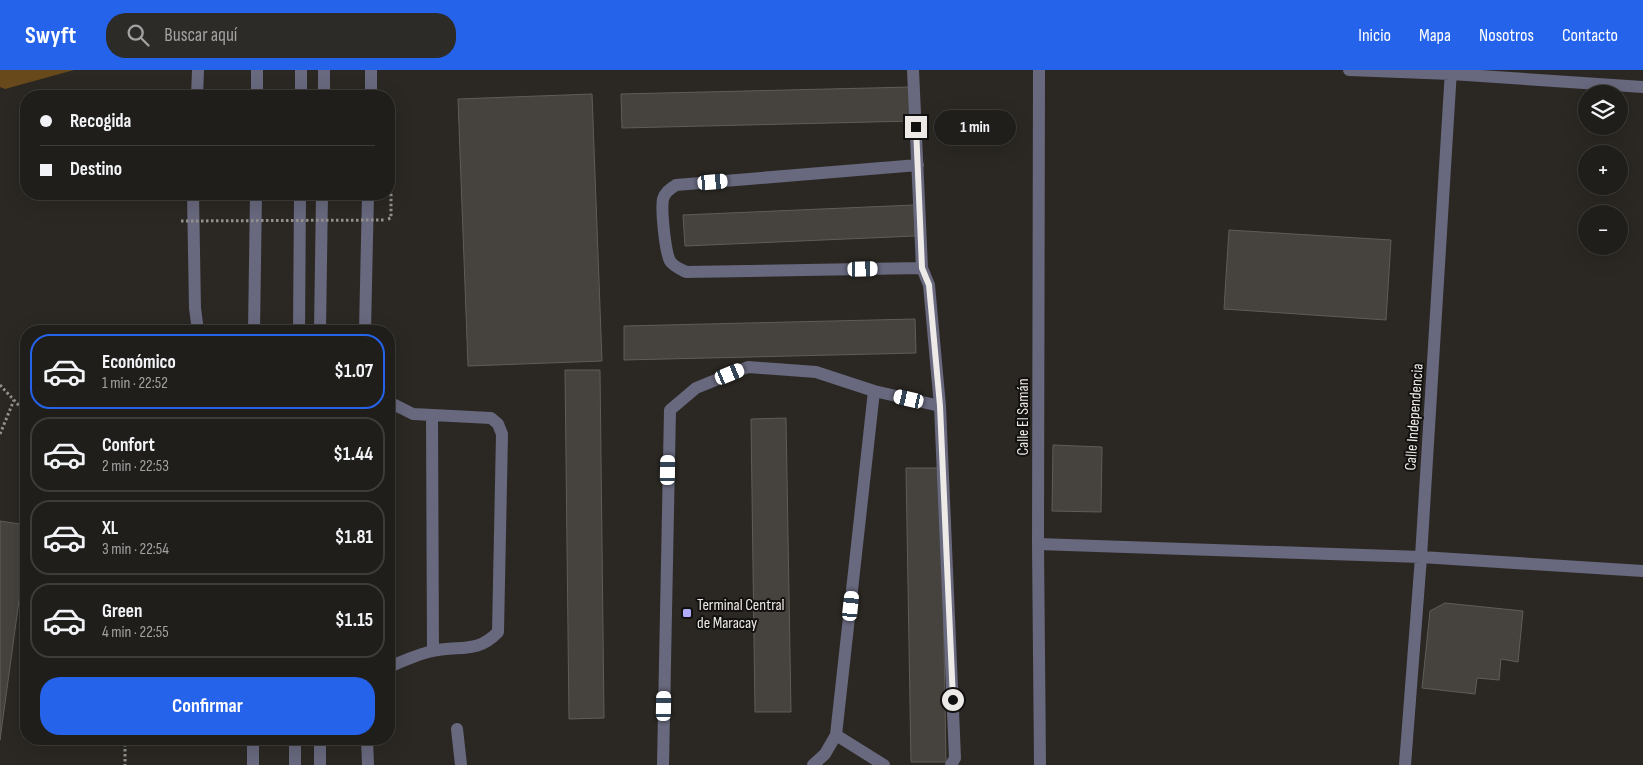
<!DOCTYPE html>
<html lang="es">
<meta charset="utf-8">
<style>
:root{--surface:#201e1a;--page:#2d2b27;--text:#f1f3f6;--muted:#a2a2a2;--line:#3d3c39;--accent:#2563eb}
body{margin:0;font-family:"Sofia Sans Condensed",sans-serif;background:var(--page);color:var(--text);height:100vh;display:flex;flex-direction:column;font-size:19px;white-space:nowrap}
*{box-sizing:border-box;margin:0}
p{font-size:16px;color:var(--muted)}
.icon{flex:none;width:28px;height:28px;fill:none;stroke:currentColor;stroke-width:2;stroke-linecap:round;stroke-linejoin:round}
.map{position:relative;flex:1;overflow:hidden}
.details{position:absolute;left:20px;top:255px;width:375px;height:420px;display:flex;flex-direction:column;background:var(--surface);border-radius:20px;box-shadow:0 5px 20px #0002,0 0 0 1px var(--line)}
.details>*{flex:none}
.top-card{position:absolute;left:20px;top:20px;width:375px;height:110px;border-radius:20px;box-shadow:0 5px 20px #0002,0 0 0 1px var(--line);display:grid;align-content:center;height:110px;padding:0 20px;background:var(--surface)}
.fabs{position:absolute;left:1578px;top:15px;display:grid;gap:10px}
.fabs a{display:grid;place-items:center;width:50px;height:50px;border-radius:50%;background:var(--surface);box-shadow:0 5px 20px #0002,0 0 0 1px var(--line);font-size:25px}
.end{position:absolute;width:22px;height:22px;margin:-11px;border:6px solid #edeae7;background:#111;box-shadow:0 0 0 2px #111}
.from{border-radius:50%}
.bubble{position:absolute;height:35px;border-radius:18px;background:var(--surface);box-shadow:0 5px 20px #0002,0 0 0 1px var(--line);font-size:16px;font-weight:700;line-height:35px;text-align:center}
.car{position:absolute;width:15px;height:30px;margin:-15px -8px;border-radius:6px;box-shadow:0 0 4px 1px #0007;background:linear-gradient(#fff 24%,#345 0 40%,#fff 0 76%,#345 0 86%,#fff 0)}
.top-card b{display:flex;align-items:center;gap:18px;height:48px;font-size:19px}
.top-card b+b{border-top:1px solid var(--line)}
.top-card i{width:12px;height:12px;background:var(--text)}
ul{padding:9px 0 0;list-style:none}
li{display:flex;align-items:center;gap:15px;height:75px;margin:0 10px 8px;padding:0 10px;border:2px solid var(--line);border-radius:20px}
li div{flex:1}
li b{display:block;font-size:19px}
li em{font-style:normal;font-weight:700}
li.on{border-color:var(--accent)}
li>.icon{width:45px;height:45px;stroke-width:1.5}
.cta{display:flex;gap:10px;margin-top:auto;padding:10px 20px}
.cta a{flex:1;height:58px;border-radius:20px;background:var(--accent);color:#fff;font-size:20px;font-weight:700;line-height:58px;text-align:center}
header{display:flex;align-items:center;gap:30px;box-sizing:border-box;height:70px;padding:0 25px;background:var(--accent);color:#fff}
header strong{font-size:24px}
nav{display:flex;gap:28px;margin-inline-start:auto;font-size:18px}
.search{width:350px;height:45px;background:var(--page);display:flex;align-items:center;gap:12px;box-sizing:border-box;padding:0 18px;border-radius:20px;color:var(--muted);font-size:19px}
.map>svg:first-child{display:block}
.green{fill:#68491b}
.building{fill:#46423e;stroke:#605c57}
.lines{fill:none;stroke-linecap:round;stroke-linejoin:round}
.path{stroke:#94918d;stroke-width:3;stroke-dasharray:2.5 2.5;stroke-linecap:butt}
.service{stroke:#68687e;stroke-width:12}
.minor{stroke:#68687e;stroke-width:12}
.tertiary{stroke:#68687e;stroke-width:12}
.path-bridge{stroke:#94918d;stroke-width:3;stroke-dasharray:2.5 2.5;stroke-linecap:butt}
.route{stroke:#edeae7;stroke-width:6}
.poi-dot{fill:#b0adfa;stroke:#13110f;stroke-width:2}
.labels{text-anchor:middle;stroke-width:4;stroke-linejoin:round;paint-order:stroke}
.street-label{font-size:16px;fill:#edeae7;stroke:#13110f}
.poi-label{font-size:16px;fill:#edeae7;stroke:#13110f;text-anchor:start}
</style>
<header>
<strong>Swyft</strong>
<div class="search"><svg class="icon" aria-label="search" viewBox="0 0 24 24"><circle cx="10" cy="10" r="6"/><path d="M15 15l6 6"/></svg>Buscar aquí</div>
<nav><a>Inicio</a><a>Mapa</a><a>Nosotros</a><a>Contacto</a></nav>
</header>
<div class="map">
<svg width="1643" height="695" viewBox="0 0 1643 695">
<rect width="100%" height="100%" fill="#2b2823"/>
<path class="green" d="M0 0H74L5 19 0 17Z"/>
<path class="building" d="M912 17 913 51 622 58 621 24Z
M592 24 602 291 468 296 458 29Z
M914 135 915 166 685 176 683 145Z
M1229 160 1391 170 1386 250 1224 239Z
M915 249 916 283 624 290V256Z
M565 300H600L604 648 569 649Z
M786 348 791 642H755L751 349Z
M1053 375 1102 377 1101 442 1052 441Z
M906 398H941L946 692H911Z
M0 451 26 455V479L0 670Z
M1445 533 1523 541 1518 592 1501 589 1499 610 1477 608 1475 624 1422 618 1430 541Z"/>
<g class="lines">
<path class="path" d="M388 149 391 148V116L389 115
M0 315 26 343
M0 364 14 330
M125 669V695"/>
<path class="service" d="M913 0 922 198 929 215 940 336 955 688 951 695
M301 26V0
M918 95 676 115C670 119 665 122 663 129 661 140 665 181 670 191 673 196 680 199 686 202L922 198
M299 261 300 124
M389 332 413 344 491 348 498 354 502 364 498 562C477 584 460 575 433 581 418 584 403 591 389 597
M432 345 433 581
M457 659 461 695
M836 665 884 695
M295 695V669
M663 695 670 340 696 318 748 297 816 302 874 321
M813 695 825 684 836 665 874 321 940 336"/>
<path class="minor" d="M1039 0 1038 474 1040 695
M1349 0 1451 4 1643 17
M197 26 198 0
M371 26V0
M193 124 195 238 198 261
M365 261 368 124
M1038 474 1421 487 1643 501
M367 669 368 695
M1405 695 1421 487 1451 0"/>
<path class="tertiary" d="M257 26V0
M324 26V0
M254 261 256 124
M320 261 322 124
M253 669V695
M320 695V669"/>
<path class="path-bridge" d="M181 151 384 150"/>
</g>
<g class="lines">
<path class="route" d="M916 57 922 198 929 215 940 336 953 630"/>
</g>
<rect class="poi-dot" x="682" y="538" width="10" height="10" rx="2.5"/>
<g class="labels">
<g class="street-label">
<text transform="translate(1022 347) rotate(-90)" y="6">Calle El Samán</text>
<text transform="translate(1413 347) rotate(-86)" y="6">Calle Independencia</text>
</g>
<g class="poi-label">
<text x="697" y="540">Terminal Central<tspan x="697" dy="18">de Maracay</tspan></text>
</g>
</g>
</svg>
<div class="fabs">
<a><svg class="icon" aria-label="layers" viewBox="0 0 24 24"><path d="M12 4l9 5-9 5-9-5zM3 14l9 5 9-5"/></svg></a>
<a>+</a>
<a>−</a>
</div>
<i class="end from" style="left:953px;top:630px"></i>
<i class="end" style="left:916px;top:57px"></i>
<div class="bubble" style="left:934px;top:40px;width:82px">1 min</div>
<i class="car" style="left:713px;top:112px;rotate:85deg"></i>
<i class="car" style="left:863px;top:199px;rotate:89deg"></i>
<i class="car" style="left:730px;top:304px;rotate:68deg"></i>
<i class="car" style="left:909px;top:329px;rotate:283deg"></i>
<i class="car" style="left:668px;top:400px;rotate:1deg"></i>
<i class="car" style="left:851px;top:536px;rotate:6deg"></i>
<i class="car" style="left:664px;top:636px;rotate:1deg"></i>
<div class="top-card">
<b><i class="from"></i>Recogida</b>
<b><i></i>Destino</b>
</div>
<section class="details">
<ul>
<li class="on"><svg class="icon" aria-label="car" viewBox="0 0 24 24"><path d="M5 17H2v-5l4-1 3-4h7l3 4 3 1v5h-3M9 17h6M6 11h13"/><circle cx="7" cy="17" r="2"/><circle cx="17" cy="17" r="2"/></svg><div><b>Económico</b><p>1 min · 22:52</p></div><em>$1.07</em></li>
<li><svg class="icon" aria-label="car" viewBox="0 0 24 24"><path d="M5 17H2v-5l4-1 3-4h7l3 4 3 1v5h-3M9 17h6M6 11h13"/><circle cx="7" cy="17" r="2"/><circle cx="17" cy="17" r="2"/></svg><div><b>Confort</b><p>2 min · 22:53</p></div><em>$1.44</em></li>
<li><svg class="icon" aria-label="car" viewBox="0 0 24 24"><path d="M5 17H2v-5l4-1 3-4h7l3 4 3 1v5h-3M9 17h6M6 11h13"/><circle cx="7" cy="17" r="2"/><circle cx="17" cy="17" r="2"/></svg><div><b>XL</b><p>3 min · 22:54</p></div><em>$1.81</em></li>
<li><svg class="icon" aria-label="car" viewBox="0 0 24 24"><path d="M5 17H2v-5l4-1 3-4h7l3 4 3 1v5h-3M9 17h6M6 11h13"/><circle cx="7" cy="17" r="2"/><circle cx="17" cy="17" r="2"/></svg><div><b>Green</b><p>4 min · 22:55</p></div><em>$1.15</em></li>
</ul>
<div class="cta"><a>Confirmar</a></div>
</section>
</div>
